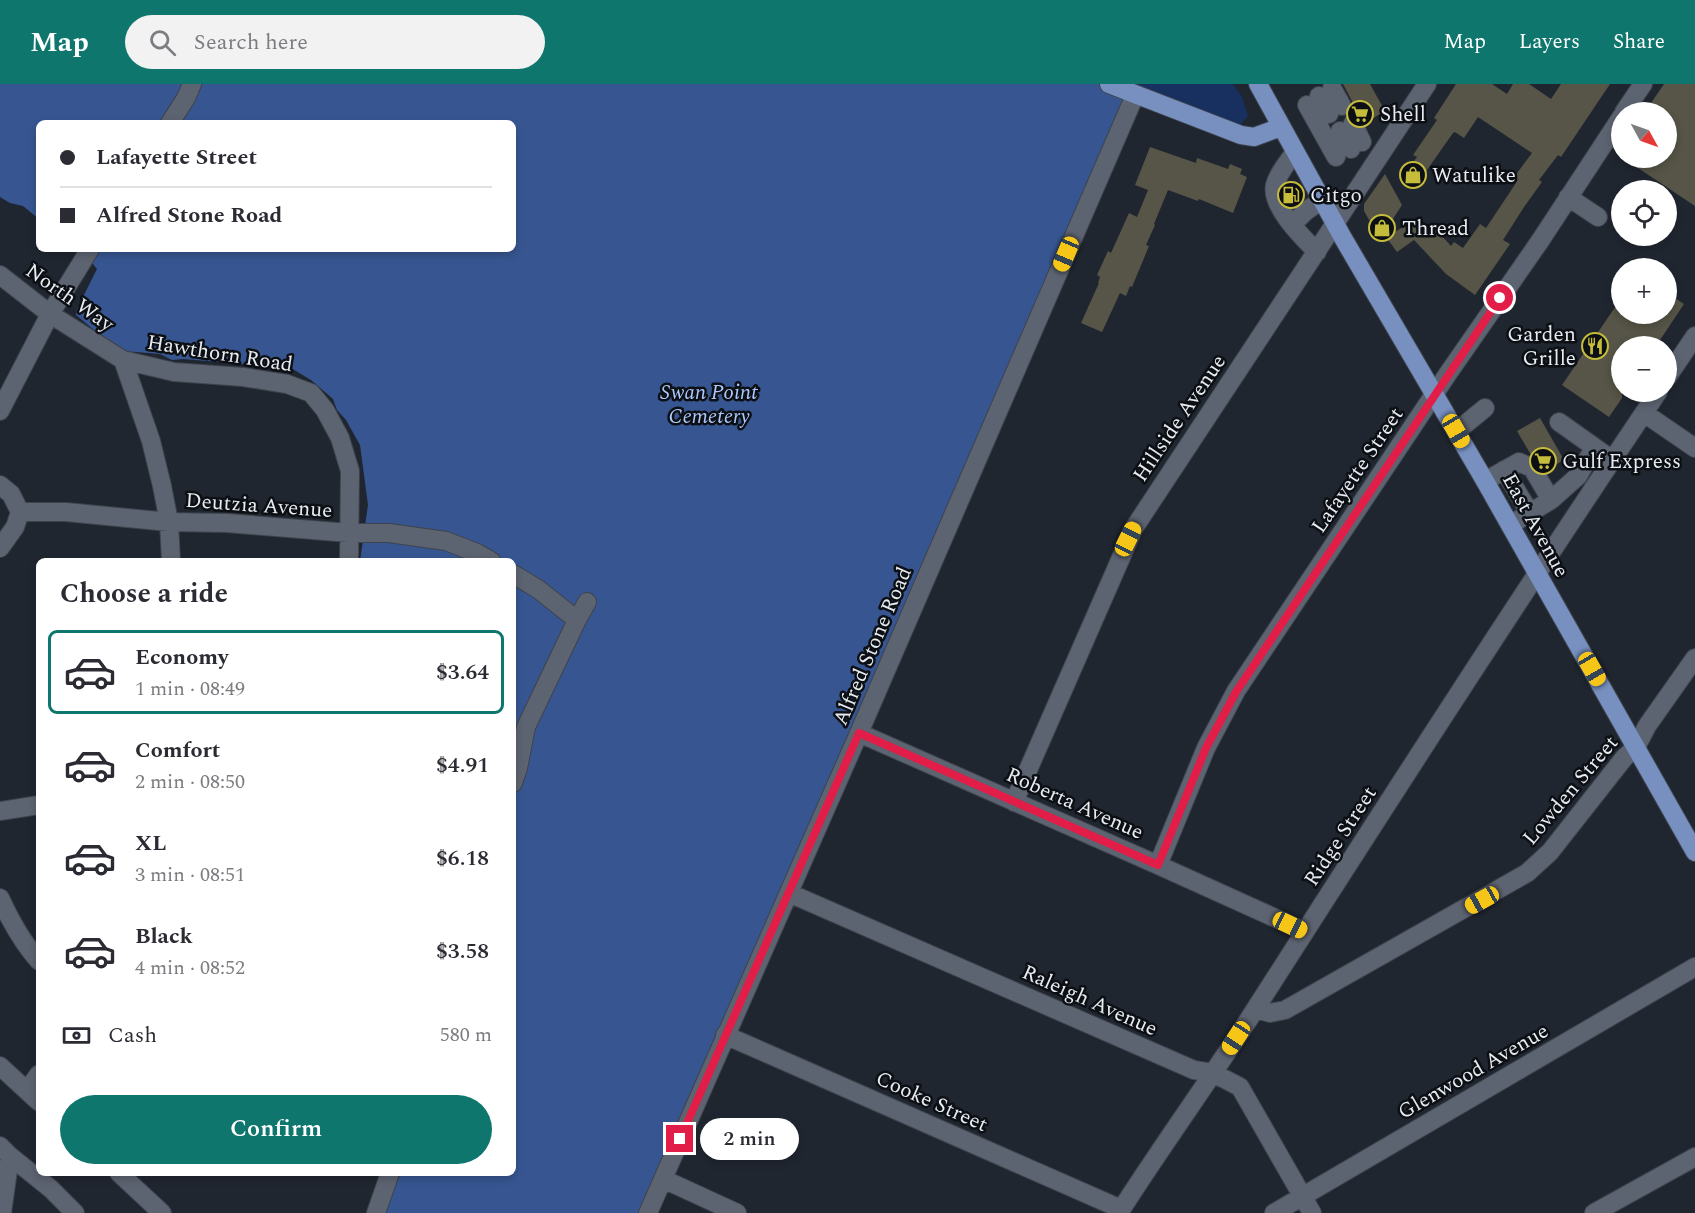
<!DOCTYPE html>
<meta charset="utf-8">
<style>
:root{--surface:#fff;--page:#f2f2f3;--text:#2b2b33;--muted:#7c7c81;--line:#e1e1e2;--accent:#0f766e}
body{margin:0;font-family:Spectral,serif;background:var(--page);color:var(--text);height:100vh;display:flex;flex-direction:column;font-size:22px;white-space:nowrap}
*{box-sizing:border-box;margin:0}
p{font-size:20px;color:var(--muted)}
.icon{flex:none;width:33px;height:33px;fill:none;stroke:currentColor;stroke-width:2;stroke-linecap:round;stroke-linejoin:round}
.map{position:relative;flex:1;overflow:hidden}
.side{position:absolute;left:36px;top:474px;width:480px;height:618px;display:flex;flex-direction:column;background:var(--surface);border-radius:9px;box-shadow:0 3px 9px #0003}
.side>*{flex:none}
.guide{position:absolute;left:36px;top:36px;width:480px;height:132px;border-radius:9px;box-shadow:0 3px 9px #0003;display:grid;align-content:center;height:132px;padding:0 24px;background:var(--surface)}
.needle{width:39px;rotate:130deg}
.fabs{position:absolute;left:1611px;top:18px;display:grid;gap:12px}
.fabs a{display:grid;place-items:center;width:66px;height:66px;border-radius:50%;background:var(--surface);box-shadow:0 3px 9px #0003;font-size:30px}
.end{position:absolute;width:27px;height:27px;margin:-14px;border:8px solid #e11d48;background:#fff;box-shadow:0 0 0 3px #fff}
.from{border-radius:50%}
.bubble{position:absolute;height:42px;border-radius:21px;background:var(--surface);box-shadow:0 3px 9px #0003;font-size:20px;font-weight:600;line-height:42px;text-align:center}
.car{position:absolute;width:18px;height:36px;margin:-18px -9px;border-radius:8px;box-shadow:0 0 4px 2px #0007;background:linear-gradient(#f5c518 24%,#345 0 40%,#f5c518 0 76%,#345 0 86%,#f5c518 0)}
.guide b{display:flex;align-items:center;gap:21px;height:57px;font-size:22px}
.guide b+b{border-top:2px solid var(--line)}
.guide i{width:15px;height:15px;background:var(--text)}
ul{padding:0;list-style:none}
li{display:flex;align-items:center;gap:18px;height:84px;margin:0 12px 9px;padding:0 12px;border:3px solid transparent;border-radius:9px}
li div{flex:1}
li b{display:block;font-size:22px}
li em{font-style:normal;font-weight:600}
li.on{border-color:var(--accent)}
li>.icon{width:54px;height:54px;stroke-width:1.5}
h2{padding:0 24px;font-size:27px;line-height:72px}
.pay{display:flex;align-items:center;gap:15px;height:66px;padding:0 24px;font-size:22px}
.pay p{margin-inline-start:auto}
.cta{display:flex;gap:12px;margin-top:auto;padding:12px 24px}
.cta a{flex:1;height:69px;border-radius:36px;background:var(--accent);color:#fff;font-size:24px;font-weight:600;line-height:69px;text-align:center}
header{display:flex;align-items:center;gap:36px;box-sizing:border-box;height:84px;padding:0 30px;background:var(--accent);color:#fff}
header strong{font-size:28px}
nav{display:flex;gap:33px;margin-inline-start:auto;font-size:21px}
.search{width:420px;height:54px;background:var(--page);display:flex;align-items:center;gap:15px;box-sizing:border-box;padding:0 21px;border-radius:33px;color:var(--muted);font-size:22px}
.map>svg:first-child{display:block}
.green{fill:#18305f}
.forest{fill:#375691}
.building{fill:#565547}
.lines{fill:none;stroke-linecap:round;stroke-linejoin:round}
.minor-tunnel{stroke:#3e444d;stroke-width:18;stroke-dasharray:18 9;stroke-linecap:butt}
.minor-casing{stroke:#3e434d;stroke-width:20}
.major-casing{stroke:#3e434d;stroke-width:20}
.minor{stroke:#5d6471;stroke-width:18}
.major{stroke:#7790c0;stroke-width:18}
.route{stroke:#e11d48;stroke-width:8}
.labels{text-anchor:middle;stroke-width:5;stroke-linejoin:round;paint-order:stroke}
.poi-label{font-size:21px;fill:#e7ecf3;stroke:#0c0f13;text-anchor:start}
.street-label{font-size:21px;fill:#e7ecf3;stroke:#0c0f13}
.park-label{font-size:21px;font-style:italic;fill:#adc9fe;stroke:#0c0f13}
</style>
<header>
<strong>Map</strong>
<div class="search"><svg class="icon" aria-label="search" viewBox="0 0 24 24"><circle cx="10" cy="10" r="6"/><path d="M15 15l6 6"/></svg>Search here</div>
<nav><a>Map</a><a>Layers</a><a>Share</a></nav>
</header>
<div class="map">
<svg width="1695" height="1129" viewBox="0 0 1695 1129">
<rect width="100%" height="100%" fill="#202630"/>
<path class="green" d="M1136 0H1233L1242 13 1248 32 1238 43Z"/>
<path class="forest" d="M0 0H1114L1130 9 646 1129H383L401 1089H513V477H360L368 421 360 361 346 336 337 326 333 315 311 296 291 284 183 275 172 276 160 270 124 267 111 260 76 231 77 225 97 185 81 165H513V39H39V135L23 122 10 119 0 113Z"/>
<path class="building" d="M1343 0H1370L1385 27 1365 39 1360 30 1351 28 1353 23 1352 17Z
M1456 0H1492L1507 10 1513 0H1529L1551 15 1561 0H1610L1561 73 1558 71 1539 96 1542 98 1524 123 1503 156 1510 160 1475 211 1446 190 1414 156 1397 168 1386 153 1417 135 1424 146 1431 140 1451 162 1454 158 1463 164 1480 140 1486 144 1516 99 1512 96 1532 69 1478 33 1464 54 1455 48 1453 49 1415 103 1402 94 1417 73 1413 71 1437 36 1434 34Z
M1664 0H1695V122L1623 74H1666V28H1645Z
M1150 63 1196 79 1197 74 1228 85 1230 80 1242 85 1240 90 1247 93 1233 129 1199 115 1198 117 1168 106 1154 140 1155 141 1146 161 1149 162 1132 203 1130 202 1126 212 1120 209 1102 248 1081 239 1099 199H1098L1100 193 1097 191 1108 167 1111 169 1129 129 1137 133 1148 106 1135 101Z
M1385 90 1402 121 1380 155 1364 127V120Z
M1666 208 1684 220 1656 262H1622V314L1609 333 1562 301 1622 213V230H1666Z
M1540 334 1564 376 1546 386 1541 378 1531 371 1517 347Z"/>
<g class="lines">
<path class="minor-tunnel" d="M1288 101 1300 122"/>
<defs>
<path id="minor" d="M1332 4 1342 22
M1319 12 1329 30
M1307 21 1336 73
M1624 28 1643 0
M170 39 186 14 192 0
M1353 39 1362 58
M1340 47 1351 65
M1295 68C1288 78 1278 89 1275 101 1270 122 1303 154 1317 168
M1568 113 1598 133
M1293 140 1306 127 1322 116
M0 191 50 230 123 276 151 357 162 402 169 438 171 477
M123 276 174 288 243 293 287 300 311 309 325 326 340 354 350 387 349 477
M1666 295 1695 252
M0 327 50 230 90 165
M1644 329 1695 364
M1559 338 1604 370
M1457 347 1485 324
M1504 386 1530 429
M1485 397 1519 378 1532 384 1551 416 1510 441
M0 401 11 410 20 428 15 443 0 464
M1551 416 1578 392 1594 364
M20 428H66L169 438 227 439 349 449H389L446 457 477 469 491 477
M513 490 538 505 577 536
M859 649 1158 781 1304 847
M513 699 518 684 526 643 577 536 587 518
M1014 718 1134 444 1427 0
M0 727 39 721
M1158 781 1206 664 1236 607 1447 291 1540 157 1622 32
M789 809 1194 986 1213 989 1240 1003 1312 1129
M0 814C10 836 22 858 39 877
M1256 925 1270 929 1285 926 1527 789 1550 768 1624 674 1636 663 1647 642 1695 574
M725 951 1121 1125
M0 982 39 1018
M27 1007 39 990
M0 1062 10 1072 51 1105 75 1129
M119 1089 162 1129
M663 1095 737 1129
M2 1129 10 1072
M376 1129 390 1089
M648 1129 859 649 1135 11
M1119 1129C1163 1060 1212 993 1256 924 1388 718 1521 511 1658 308
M1274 1129 1695 883
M1594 1129 1695 1073"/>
<path id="major" d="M1109 0 1241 51 1254 53 1281 43
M1258 0 1343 154 1485 397 1695 768"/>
</defs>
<use href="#minor" class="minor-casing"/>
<use href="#major" class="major-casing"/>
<use href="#minor" class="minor"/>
<use href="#major" class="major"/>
</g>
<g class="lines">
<path class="route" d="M680 1055 859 649 1158 781 1206 664 1236 608 1500 214"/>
</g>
<defs>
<symbol id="supermarket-ring" viewBox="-11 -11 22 22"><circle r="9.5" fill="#0c0f13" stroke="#c6bc3c" stroke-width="1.5"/><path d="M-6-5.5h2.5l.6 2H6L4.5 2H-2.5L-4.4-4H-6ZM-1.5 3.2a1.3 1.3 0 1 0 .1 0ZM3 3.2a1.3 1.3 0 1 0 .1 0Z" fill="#c6bc3c"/></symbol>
<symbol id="shop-ring" viewBox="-11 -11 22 22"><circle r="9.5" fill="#0c0f13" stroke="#c6bc3c" stroke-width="1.5"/><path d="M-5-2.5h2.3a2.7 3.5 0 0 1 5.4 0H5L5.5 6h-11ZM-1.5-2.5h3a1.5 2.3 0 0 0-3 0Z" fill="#c6bc3c"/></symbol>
<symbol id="fuel-ring" viewBox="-11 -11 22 22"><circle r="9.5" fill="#0c0f13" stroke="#c6bc3c" stroke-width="1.5"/><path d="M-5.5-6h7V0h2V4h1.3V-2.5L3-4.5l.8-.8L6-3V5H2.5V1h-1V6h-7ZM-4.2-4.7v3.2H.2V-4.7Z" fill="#c6bc3c"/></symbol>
<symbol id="restaurant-ring" viewBox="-11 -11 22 22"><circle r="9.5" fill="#0c0f13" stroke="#c6bc3c" stroke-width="1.5"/><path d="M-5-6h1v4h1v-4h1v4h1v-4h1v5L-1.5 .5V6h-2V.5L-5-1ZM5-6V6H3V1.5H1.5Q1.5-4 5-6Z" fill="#c6bc3c"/></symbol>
</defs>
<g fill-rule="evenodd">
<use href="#supermarket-ring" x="1345" y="15" width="30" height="30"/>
<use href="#shop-ring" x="1398" y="76" width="30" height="30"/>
<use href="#fuel-ring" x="1276" y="96" width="30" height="30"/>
<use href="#shop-ring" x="1367" y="129" width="30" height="30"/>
<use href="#restaurant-ring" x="1580" y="247" width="30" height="30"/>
<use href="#supermarket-ring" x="1528" y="362" width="30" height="30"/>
</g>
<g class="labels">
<g class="poi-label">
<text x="1380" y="37">Shell</text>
<text x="1432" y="98">Watulike</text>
<text x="1310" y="118">Citgo</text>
<text x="1402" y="151">Thread</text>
<text x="1576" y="257" text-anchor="end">Garden<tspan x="1576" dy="24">Grille</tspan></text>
<text x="1562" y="384">Gulf Express</text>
</g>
<g class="street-label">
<text transform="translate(70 213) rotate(35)" y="7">North Way</text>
<text transform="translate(220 269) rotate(9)" y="7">Hawthorn Road</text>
<text transform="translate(1179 334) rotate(-56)" y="7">Hillside Avenue</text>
<text transform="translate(1357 386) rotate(-56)" y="7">Lafayette Street</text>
<text transform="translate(259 421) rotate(4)" y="7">Deutzia Avenue</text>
<text transform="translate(1536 441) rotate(61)" y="7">East Avenue</text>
<text transform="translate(872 562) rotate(-67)" y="7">Alfred Stone Road</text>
<text transform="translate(1570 706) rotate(-50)" y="7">Lowden Street</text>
<text transform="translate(1075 719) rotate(24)" y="7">Roberta Avenue</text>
<text transform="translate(1340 752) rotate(-57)" y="7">Ridge Street</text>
<text transform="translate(1090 916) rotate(24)" y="7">Raleigh Avenue</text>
<text transform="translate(1473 987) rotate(-30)" y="7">Glenwood Avenue</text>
<text transform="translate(932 1017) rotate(24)" y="7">Cooke Street</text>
</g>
<g class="park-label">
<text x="709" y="315">Swan Point<tspan x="709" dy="24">Cemetery</tspan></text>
</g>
</g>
</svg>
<div class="fabs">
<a><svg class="needle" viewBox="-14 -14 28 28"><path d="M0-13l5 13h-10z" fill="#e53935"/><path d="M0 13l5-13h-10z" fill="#7c7c81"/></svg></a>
<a><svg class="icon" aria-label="locate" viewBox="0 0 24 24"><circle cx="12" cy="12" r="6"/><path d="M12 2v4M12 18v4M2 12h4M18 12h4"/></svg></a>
<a>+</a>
<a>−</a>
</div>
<i class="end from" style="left:1500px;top:214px"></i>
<i class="end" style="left:680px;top:1055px"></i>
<div class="bubble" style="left:700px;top:1034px;width:99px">2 min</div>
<i class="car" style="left:1066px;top:170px;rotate:203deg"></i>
<i class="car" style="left:1456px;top:347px;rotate:150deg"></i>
<i class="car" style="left:1128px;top:455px;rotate:26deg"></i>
<i class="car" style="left:1592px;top:585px;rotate:150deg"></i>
<i class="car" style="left:1482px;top:816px;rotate:241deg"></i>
<i class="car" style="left:1290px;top:841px;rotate:115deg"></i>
<i class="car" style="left:1236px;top:954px;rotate:213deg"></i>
<div class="guide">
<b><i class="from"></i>Lafayette Street</b>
<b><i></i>Alfred Stone Road</b>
</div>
<section class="side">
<h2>Choose a ride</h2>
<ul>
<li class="on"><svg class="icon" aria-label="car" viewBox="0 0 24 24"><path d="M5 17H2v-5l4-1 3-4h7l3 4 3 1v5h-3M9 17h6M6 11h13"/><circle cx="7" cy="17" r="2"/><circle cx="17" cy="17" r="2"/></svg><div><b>Economy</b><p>1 min · 08:49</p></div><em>$3.64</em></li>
<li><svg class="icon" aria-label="car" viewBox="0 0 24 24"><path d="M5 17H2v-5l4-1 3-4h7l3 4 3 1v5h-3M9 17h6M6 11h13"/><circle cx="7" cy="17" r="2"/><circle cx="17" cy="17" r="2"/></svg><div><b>Comfort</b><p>2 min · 08:50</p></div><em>$4.91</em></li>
<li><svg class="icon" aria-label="car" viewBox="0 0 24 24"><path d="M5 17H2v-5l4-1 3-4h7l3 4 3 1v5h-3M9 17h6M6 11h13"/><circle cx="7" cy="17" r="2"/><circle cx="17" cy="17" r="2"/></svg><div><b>XL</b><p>3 min · 08:51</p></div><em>$6.18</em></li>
<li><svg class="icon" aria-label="car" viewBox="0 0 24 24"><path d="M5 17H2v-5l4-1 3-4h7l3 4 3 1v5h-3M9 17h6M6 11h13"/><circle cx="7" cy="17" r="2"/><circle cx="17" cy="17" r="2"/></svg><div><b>Black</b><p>4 min · 08:52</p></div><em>$3.58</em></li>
</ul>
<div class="pay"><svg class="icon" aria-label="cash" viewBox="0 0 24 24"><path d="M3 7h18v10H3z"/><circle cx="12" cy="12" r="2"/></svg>Cash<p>580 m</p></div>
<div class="cta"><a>Confirm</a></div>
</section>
</div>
